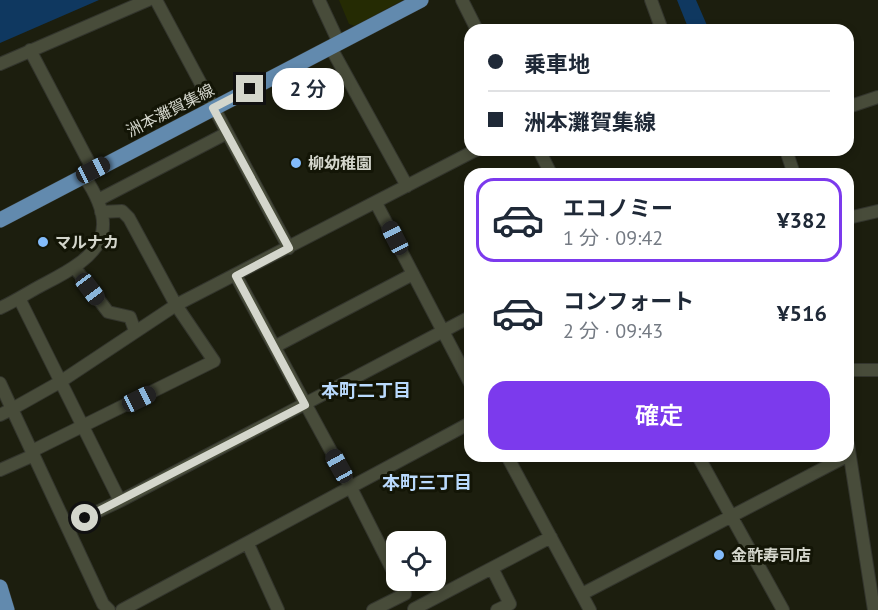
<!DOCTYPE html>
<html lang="ja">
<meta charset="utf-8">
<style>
:root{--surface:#fff;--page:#f6f6f7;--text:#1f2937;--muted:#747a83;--line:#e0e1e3;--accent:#7c3aed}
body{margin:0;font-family:"PT Sans","Noto Sans JP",sans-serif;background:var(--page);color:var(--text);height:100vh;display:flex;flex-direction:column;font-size:22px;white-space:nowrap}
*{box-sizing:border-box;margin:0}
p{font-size:20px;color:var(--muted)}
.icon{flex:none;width:33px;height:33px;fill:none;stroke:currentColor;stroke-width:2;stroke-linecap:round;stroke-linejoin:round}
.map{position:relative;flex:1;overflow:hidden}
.side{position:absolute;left:464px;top:168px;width:390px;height:294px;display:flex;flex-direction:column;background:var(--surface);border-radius:18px;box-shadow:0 3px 9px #0003}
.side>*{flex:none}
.hud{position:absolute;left:464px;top:24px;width:390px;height:132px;border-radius:18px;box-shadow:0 3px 9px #0003;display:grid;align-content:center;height:132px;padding:0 24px;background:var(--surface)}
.tools{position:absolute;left:386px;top:531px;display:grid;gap:12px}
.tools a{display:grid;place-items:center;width:60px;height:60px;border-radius:12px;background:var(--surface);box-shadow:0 3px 9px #0003;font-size:30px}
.end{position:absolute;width:27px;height:27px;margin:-14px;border:8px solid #d4d6cc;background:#111;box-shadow:0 0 0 3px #111}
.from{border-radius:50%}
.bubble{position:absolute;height:42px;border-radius:18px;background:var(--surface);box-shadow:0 3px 9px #0003;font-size:20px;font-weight:600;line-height:42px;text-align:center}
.car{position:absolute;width:18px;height:36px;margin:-18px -9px;border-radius:8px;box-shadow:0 0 4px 2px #0007;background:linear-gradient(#222 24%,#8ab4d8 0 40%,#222 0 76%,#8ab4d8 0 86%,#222 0)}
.hud b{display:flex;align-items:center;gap:21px;height:57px;font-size:22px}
.hud b+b{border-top:2px solid var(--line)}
.hud i{width:15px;height:15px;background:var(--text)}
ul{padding:10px 0 0;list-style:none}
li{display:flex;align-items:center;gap:18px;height:84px;margin:0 12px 9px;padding:0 12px;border:3px solid transparent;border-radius:18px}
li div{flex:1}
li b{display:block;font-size:22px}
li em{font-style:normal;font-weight:600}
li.selected{border-color:var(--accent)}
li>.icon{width:54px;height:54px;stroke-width:1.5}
.cta{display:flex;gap:12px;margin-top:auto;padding:12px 24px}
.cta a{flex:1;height:69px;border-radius:18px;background:var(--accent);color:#fff;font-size:24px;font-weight:600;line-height:69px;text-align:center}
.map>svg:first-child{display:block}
.green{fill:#252b03}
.water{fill:#0f3860}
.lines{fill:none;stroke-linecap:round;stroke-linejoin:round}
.minor-casing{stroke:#33352d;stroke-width:14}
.major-casing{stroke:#33352d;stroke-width:16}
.minor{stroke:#484c3a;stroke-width:12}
.major{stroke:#628aae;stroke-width:15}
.route{stroke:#d4d6cc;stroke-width:8}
.poi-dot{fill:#83bcfb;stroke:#131506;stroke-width:2}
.labels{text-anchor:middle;stroke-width:6;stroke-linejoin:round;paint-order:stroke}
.street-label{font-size:16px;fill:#d4d6cc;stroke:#131506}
.poi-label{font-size:16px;font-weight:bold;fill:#d4d6cc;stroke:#131506;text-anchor:start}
.neighbourhood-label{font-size:18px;font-weight:bold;fill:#badafd;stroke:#131506}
</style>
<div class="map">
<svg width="878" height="610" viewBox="0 0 878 610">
<rect width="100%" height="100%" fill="#1c1e0e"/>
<path class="green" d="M339 0H403L355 26 349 24Z"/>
<path class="water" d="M0 0H99L0 43Z
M677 0H696L709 30H689Z"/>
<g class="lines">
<defs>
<path id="minor" d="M156 0 289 248
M319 0 339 43
M462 0 477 30
M651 0 662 30
M331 48 407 186
M30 50 93 170
M0 64 148 0
M848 107 878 97
M539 150 551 174
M786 150 794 174
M98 200 227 133
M376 203 470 383
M848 218 878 211
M75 268 108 312 130 317 135 331
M236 276 350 486 396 577
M19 298 120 501
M0 308C16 301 30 291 46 283 99 256 123 233 84 176
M276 346 413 274
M848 370H878
M0 383 12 409 0 415
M848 444 874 610
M32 451 214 361 176 305 129 218 122 211 101 212
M507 456 590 610
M698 456 783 610
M0 470 34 455
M67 526 120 501 470 317
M248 544 278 610
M492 568 510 604 497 610
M582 594 849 455
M414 609 551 537
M109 610 103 604 12 409 60 382 176 305 476 150
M122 610 470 423
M373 610 405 594"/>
<path id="major" d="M0 220 421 0
M0 587 7 610"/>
</defs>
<use href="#minor" class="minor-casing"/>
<use href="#major" class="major-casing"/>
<use href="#minor" class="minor"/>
<use href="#major" class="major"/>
</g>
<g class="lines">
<path class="route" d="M85 518 305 405 236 276 289 248 213 108 250 89"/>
</g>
<g class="poi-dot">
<circle cx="296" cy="163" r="6"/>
<circle cx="43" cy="242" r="6"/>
<circle cx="719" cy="555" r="6"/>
</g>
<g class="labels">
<g class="street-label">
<text transform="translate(170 110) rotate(-27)" y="6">洲本灘賀集線</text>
</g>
<g class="poi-label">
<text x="308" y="169">柳幼稚園</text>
<text x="55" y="248">マルナカ</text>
<text x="731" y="561">金酢寿司店</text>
</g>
<g class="neighbourhood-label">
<text x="366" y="397">本町二丁目</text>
<text x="427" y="489">本町三丁目</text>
</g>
</g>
</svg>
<div class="tools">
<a><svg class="icon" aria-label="locate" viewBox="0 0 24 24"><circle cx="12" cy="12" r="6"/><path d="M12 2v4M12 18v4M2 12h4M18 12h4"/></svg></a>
</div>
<i class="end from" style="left:85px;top:518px"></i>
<i class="end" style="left:250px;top:89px"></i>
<div class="bubble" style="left:272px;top:68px;width:72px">2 分</div>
<i class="car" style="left:93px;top:170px;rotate:63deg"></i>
<i class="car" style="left:395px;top:238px;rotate:333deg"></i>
<i class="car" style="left:90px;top:289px;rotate:143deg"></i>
<i class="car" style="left:139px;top:399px;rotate:64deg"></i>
<i class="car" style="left:339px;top:466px;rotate:331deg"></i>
<div class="hud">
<b><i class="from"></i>乗車地</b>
<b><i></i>洲本灘賀集線</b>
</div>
<section class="side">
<ul>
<li class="selected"><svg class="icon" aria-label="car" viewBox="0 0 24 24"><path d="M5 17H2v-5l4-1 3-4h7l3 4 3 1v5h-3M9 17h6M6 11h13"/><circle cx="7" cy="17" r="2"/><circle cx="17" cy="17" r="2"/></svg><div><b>エコノミー</b><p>1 分 · 09:42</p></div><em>¥382</em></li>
<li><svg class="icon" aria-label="car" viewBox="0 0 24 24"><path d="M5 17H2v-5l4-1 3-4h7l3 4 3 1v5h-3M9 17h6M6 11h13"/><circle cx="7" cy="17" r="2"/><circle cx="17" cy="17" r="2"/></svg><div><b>コンフォート</b><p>2 分 · 09:43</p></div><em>¥516</em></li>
</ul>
<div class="cta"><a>確定</a></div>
</section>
</div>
